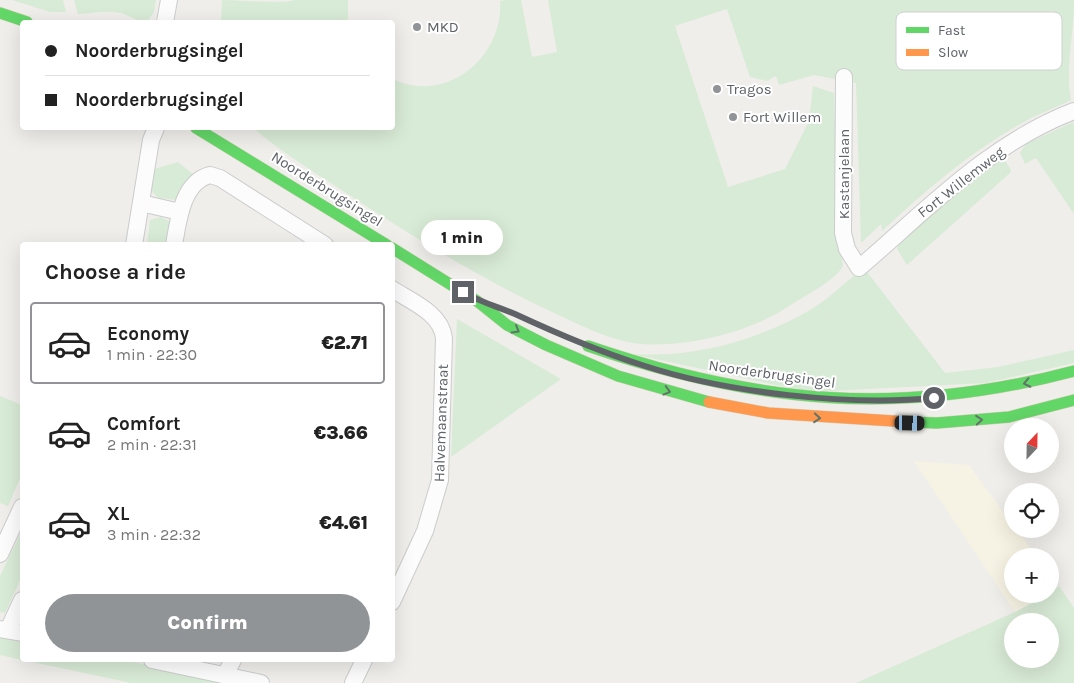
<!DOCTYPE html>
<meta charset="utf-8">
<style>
:root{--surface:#fff;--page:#f2f2f2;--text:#222;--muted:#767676;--line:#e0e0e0;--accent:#919496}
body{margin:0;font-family:Karla,sans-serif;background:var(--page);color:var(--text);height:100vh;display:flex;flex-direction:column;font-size:19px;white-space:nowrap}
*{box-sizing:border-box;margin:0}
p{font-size:16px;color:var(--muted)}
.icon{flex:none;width:28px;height:28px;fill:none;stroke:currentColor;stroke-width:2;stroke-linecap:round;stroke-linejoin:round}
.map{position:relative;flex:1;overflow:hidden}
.drawer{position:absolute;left:20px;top:242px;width:375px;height:420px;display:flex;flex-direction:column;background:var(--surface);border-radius:5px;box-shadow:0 5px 20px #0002}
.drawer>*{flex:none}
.banner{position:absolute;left:20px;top:20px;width:375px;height:110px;border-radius:5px;box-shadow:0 5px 20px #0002;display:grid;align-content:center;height:110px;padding:0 25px;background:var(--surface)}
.needle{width:32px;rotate:22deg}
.fabs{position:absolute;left:1004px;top:418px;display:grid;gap:10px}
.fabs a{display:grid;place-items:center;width:55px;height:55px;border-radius:50%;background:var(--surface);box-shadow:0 5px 20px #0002;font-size:25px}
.end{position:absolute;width:22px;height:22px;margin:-11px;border:6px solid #5f6368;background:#fff;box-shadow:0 0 0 2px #fff}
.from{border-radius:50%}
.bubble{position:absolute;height:35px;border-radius:18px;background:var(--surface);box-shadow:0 5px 20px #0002;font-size:16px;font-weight:800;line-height:35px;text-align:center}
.car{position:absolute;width:15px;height:30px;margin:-15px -8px;border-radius:6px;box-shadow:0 0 4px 1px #0007;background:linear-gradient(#222 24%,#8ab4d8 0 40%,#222 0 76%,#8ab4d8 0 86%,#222 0)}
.banner b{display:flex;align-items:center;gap:18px;height:48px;font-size:19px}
.banner b+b{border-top:1px solid var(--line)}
.banner i{width:12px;height:12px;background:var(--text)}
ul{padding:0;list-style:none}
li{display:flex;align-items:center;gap:15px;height:82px;margin:0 10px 8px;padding:0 15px;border:2px solid transparent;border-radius:5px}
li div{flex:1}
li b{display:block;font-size:19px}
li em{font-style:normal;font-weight:800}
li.active{border-color:var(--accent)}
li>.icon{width:45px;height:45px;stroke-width:1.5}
h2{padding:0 25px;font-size:22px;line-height:60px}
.action{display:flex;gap:10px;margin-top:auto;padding:10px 25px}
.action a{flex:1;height:58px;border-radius:30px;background:var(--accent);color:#fff;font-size:20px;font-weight:800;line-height:58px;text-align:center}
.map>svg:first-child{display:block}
.commercial{fill:#f7f3e4}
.green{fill:#d8ebd6;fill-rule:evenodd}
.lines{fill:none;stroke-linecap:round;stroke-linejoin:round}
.street-casing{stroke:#cbcccc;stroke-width:18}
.fast-casing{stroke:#d7ceb8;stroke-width:12}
.slow-casing{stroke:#d7ceb8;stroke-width:12}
.street{stroke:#fdfcfc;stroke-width:16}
.fast{stroke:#63d668;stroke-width:11}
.slow{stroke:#ff974d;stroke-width:11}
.oneway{stroke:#607468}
.route{stroke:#5f6368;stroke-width:6}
.poi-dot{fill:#919496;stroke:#fff;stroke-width:2}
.labels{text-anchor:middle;stroke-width:4;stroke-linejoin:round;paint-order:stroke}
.poi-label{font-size:15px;fill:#5f6368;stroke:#fff;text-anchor:start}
.street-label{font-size:15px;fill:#5f6368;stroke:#fff}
.key{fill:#fff;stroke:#cfd0d2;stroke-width:1}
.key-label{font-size:14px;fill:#5f6368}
</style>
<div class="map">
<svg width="1074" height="683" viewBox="0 0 1074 683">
<rect width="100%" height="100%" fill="#efeeea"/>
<path class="commercial" d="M914 461 969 465 1012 524V529H1016L1037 556H1012V594H1046L1015 612Z"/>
<path class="green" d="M12 0H63L66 12H50Z
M74 0H156L154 12 147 22C137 22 131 16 121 13 107 10 92 13 78 14Z
M222 0C237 0 284 4 294 0H348V22H221Z
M508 0H521L532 57 557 52 548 0H1074C1074 34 1065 68 1071 100 1055 108 1037 114 1022 123 970 152 925 191 882 231L881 224 861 243 856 83 814 75 779 85 776 76 767 81 750 77 727 9 675 26 728 187 785 169 809 121 813 86 834 93 838 233 843 266C836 280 803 297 789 306 750 333 680 350 633 343 605 338 578 324 552 312 479 278 410 235 343 191 312 171 281 152 253 128H392L393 79C446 105 504 57 500 1Z
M1073 122 1074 127V214L1036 158 1025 164 1020 153 1026 144Z
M1000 159H1004L1011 170 1010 173 907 265 897 249 900 240 956 191Z
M178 162 194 175 177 200 158 198 151 190 154 169Z
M161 217 170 222 166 245H147L150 220Z
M864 268 945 373 998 367 1074 350V363L986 383 809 392 632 354C694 358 756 341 810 310 829 299 846 281 864 268Z
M457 319 561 379 451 457Z
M0 396 22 405V474L8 506 0 503Z
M22 530V576L5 613 0 612V576Z
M1059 586 1074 608V683H856L1015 612 1050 594ZM1050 621V659H1012V621Z
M0 634 22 639V660L0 655Z
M23 660H124L234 683H131Z"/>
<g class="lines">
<defs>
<path id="street" d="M165 22 169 0
M844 77 843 233 847 249 859 268C927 210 988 144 1074 111
M141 203 180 212
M134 245 151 140 156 128
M174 245C178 222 182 182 210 175L220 178 325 245
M392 289C412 302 441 313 444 338L440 480 425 531 392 602
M0 554 22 507
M0 629 22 633
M8 630 22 600
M152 660 261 683
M225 675 233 660
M353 683 364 660"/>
<path id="fast" d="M0 13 27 22
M196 128 387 245
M392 248 477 301 507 325 546 345 618 376 709 402
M588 346C757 404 900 417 1074 371
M909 422 937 423 1009 417 1074 400"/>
<path id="slow" d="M709 402 768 413 909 422"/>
</defs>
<use href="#street" class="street-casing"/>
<use href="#fast" class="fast-casing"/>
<use href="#slow" class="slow-casing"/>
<use href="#street" class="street"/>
<use href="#fast" class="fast"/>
<use href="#slow" class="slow"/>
</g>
<defs><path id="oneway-chevron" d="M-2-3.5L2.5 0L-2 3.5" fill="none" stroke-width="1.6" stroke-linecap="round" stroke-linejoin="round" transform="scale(1.25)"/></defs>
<g class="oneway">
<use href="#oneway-chevron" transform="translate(516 330) rotate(30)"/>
<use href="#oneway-chevron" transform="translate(1027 383) rotate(168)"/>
<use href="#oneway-chevron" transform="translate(667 391) rotate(15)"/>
<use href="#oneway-chevron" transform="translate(817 418) rotate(5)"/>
<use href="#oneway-chevron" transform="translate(979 420) rotate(-5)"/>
</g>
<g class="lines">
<path class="route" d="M463 292C480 302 498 307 515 314 558 334 600 352 645 366 728 393 848 406 934 398"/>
</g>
<g class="poi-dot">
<circle cx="417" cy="27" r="5"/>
<circle cx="717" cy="89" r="5"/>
<circle cx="733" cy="117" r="5"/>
</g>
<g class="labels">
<g class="poi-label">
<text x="427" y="32">MKD</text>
<text x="727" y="94">Tragos</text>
<text x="743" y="122">Fort Willem</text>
</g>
<g class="street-label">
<text transform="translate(844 174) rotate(-90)" y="5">Kastanjelaan</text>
<text transform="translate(961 182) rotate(-38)" y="5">Fort Willemweg</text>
<text transform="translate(327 189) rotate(32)" y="5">Noorderbrugsingel</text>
<text transform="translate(772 374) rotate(8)" y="5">Noorderbrugsingel</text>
<text transform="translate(441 423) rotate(-88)" y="5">Halvemaanstraat</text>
</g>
</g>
<rect x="896" y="12" width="166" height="58" rx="8" class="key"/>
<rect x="906" y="27" width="23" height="6" fill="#63d668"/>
<rect x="906" y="49" width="23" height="7" fill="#ff974d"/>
<g class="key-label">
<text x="938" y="35">Fast</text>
<text x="938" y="57">Slow</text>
</g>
</svg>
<div class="fabs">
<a><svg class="needle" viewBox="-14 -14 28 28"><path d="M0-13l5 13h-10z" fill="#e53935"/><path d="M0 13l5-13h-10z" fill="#767676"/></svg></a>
<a><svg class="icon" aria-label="locate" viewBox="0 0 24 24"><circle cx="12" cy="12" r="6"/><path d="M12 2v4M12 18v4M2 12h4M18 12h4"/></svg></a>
<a>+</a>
<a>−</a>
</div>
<i class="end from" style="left:934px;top:398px"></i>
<i class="end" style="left:463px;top:292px"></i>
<div class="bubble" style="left:421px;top:220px;width:82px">1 min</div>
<i class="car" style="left:910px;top:423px;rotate:91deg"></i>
<div class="banner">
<b><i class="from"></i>Noorderbrugsingel</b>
<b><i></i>Noorderbrugsingel</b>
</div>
<section class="drawer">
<h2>Choose a ride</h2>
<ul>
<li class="active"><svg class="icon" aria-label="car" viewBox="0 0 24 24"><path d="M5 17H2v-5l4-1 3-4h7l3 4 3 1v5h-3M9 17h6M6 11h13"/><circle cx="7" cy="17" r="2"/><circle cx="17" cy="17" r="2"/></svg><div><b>Economy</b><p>1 min · 22:30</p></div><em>€2.71</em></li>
<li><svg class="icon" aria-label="car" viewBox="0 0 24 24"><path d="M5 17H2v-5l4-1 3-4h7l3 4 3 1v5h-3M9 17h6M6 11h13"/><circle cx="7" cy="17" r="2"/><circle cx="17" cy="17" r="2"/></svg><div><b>Comfort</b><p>2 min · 22:31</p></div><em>€3.66</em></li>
<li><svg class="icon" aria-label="car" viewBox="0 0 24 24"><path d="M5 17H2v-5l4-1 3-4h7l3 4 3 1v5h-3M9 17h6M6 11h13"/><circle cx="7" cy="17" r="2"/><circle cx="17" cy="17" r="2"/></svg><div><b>XL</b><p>3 min · 22:32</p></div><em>€4.61</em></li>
</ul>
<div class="action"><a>Confirm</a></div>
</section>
</div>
